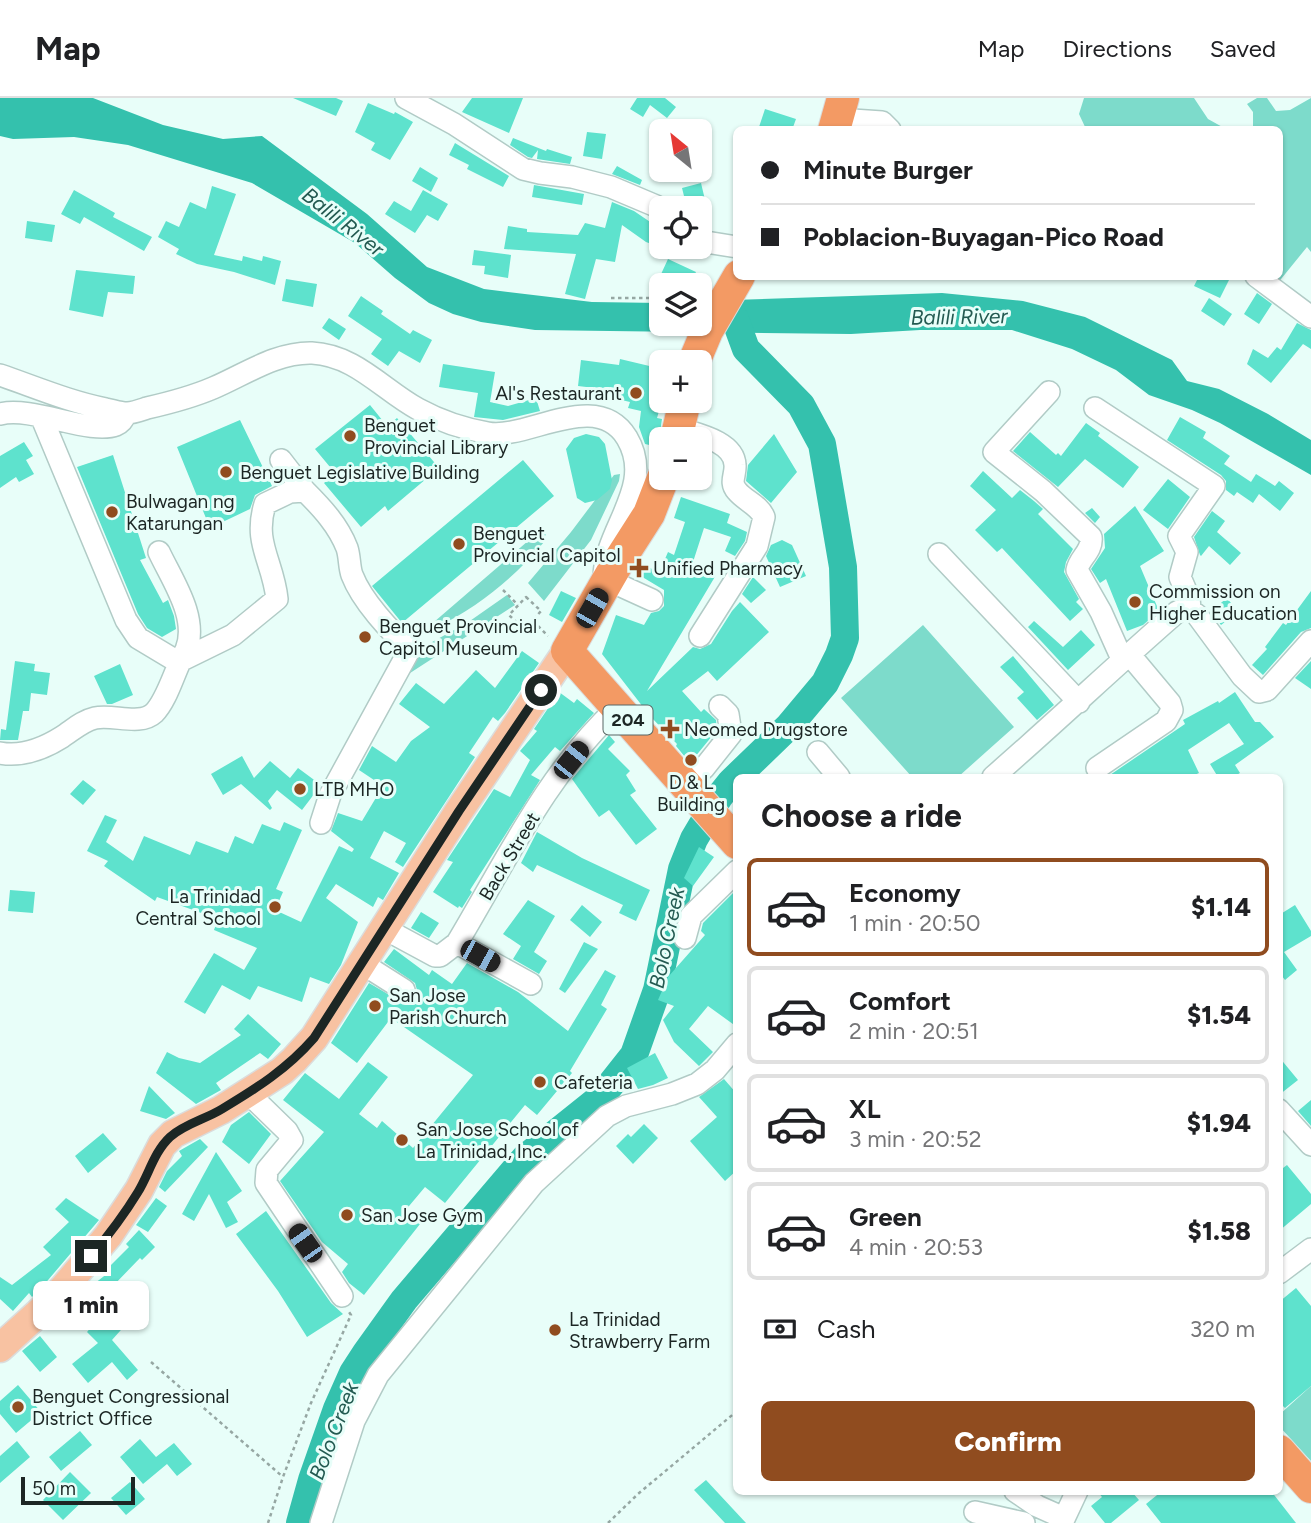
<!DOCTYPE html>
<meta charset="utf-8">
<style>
:root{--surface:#fff;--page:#f6f6f6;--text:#202124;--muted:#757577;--line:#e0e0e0;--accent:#904c1f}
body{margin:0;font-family:Figtree,sans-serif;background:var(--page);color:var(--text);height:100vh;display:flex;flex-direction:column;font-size:26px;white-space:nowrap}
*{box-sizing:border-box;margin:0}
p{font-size:23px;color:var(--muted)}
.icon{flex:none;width:38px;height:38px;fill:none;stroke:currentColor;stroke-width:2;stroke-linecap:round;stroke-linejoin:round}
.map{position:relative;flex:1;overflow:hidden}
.side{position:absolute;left:733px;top:676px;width:550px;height:721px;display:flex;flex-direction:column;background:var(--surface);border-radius:10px;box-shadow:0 2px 5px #0004}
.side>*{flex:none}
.banner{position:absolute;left:733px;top:28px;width:550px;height:154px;border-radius:10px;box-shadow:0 2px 5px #0004;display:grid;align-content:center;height:154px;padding:0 28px;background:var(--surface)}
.needle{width:46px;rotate:330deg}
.fabs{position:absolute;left:649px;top:21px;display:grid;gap:14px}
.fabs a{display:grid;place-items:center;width:63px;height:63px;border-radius:10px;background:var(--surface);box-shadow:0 2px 5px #0004;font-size:35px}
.scale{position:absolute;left:21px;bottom:18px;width:114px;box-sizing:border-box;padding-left:7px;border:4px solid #1c2624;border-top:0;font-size:19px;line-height:24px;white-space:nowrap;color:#1c2624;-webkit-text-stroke:5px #e8fef9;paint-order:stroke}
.end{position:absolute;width:32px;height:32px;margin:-16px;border:9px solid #1c2624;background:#fff;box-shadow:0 0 0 4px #fff}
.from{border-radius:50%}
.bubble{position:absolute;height:49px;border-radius:10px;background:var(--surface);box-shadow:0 2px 5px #0004;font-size:23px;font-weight:800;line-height:49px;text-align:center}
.car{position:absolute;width:21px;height:42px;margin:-21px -10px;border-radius:9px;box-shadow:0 0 5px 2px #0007;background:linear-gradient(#222 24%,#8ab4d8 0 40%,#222 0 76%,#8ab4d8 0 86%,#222 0)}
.banner b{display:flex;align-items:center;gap:24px;height:66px;font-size:26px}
.banner b+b{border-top:2px solid var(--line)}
.banner i{width:18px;height:18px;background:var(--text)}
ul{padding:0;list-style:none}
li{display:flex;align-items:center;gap:21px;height:98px;margin:0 14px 10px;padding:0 14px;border:4px solid var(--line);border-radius:10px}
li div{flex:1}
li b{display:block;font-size:26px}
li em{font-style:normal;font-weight:800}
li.on{border-color:var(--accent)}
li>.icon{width:63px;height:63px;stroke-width:1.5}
h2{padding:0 28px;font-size:32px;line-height:84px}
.pay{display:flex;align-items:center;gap:18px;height:77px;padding:0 28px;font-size:26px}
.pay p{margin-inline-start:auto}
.primary-button{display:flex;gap:14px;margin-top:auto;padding:14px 28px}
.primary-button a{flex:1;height:80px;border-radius:10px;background:var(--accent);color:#fff;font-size:28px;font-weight:800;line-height:80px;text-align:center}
header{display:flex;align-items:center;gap:42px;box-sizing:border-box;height:98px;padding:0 35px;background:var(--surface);border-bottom:2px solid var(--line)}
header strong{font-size:33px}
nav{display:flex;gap:38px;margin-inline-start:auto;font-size:24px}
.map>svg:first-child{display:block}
.green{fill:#7ddbcb}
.water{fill:#34c1ad}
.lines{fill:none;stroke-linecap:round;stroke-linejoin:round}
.river{stroke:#34c1ad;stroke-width:28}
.building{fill:#5ee2cd}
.minor-casing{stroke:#b1cbc6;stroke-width:24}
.major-casing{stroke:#dbdcdc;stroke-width:31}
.highway-casing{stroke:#dbdcdc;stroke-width:34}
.path{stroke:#96a7a3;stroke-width:2.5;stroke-dasharray:3.5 3.5;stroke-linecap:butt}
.minor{stroke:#fff;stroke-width:21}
.major{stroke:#f8c2a2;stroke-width:28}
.highway{stroke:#f39a64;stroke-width:32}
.route{stroke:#1c2624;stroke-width:9}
.poi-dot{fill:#904c1f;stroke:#e8fef9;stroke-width:2.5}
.labels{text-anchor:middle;stroke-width:6;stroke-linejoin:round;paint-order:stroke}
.shield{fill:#e8fef9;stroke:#596764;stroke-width:2}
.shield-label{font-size:18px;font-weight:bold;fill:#1c2624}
.poi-label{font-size:19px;fill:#1c2624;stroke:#e8fef9;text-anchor:start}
.street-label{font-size:19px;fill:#1c2624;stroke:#e8fef9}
.water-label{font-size:21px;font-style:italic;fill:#235a51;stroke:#e8fef9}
</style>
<header>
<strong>Map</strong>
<nav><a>Map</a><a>Directions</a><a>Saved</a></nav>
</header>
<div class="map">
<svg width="1311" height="1425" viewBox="0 0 1311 1425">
<rect width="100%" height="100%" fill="#e8fef9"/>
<path class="green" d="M1084 0H1194L1208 21 1226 31H1086L1079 16Z
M1257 0H1267L1276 13 1290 12 1311 0V154L1307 149 1277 186 1264 179 1279 178V32L1253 31V14L1247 6Z
M620 376 619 383 591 442 544 503 528 485 571 434 614 377Z
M543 430 546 435 544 444C515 479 478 509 437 529L434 524Z
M507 497 515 507 407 577 410 556 467 525Z
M923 527 1014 629 958 679H912L841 600Z
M1311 1288V1363L1279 1328V1317Z"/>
<path class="water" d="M0 0H93L163 27 223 41 262 38 367 116 427 169 484 191 592 204 661 205 662 226H700V203L942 195 1023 203 1085 219 1172 262 1187 283 1219 291 1268 316 1311 342V377L1220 325 1192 312 1149 297 1116 272 1072 251 1012 232H920L851 236 610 233 535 232 481 224 453 216 429 205 395 180 355 145 252 85 128 47 74 39 13 41 0 38Z"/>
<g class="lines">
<path class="river" d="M300 1425 312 1382 337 1311 353 1275 366 1255 404 1202 525 1060 600 1000 634 957 657 892 682 771 694 741 719 699 731 684 789 628 825 585 839 557 845 540 843 469 822 346 801 307 746 251 735 221"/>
</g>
<path class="building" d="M293 0H336L343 3 336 18Z
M472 0H523L509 35 462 14Z
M637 0H665L676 9 667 20 650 7 643 19 630 11Z
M368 5 394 16 395 14 413 24 390 62 371 52 375 45 355 34Z
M765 11 796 21 792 32H758Z
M587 34 606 36 602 61 583 58Z
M513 40 546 53 547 51 572 59 570 66 537 61 538 52 532 60 528 59 510 47Z
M455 45 509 78 503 89 467 71 469 67 449 57Z
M617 68 642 82 640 87 612 76Z
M420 69 438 80 431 94 412 83Z
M701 85 706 106 687 110 682 90Z
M534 87 584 96 582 107 532 99Z
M212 88 236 96 214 157 242 163 243 158 262 163 263 158 281 163 275 187 234 174 197 166 176 156 179 151 158 139 166 123 179 129 190 104 206 111Z
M74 92 115 115 113 119 152 139 144 153 84 119 80 126 61 116Z
M423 92 448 106 438 123 427 117 415 135 385 116 394 103 411 113Z
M612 104 634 113 662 132V150L646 144 622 127 615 164 596 161 585 201 565 196 576 156 504 151 508 128 527 131V134L578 137 585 125 605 130Z
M27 123 55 127 52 144 25 140Z
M474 152 511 157 508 180 484 176 485 168 472 167Z
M668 161 696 174 690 187H656Z
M76 172 135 178 133 196 108 194 103 219 69 212Z
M1199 178H1231L1220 200 1194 188Z
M286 181 317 186 313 209 282 203Z
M1257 195 1272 206 1259 226 1244 216Z
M361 198 383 213 381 216 410 236 413 232 432 242 420 265 399 253 388 268 371 256 382 241 348 218Z
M1209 200 1232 216 1224 228 1201 213Z
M329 220 346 231 339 242 322 230Z
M1297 225 1311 232V251L1303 246 1271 285 1247 266 1253 251 1268 260 1277 249 1281 252Z
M620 261 662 271V303L657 320 662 321 658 349 645 346 639 329 641 313 628 310 630 304 609 299 611 292 578 288 581 262 619 267Z
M443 266 495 274 490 304 508 308 536 300 540 313 503 322 474 319 478 295 439 289Z
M370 307 387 328 397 320 439 370 388 413 385 408 361 429 324 385 335 375 315 351Z
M1180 319 1206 334 1203 340 1230 358 1224 366 1251 384 1256 376 1275 388 1279 383 1294 395 1280 413 1259 396 1253 405 1237 394 1234 398 1226 392V383L1221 377 1167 342Z
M240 322 272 388 255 397 250 411 210 430 177 349Z
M1086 325 1100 335 1098 338 1139 369 1123 390 1085 361 1058 389 1013 353 1030 334 1056 357 1058 355 1061 358Z
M586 336 599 339 605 346 612 382 610 391 597 402 585 405 577 400 566 351 574 340Z
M774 336 797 374 771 405 746 383 748 367Z
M24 344 33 358 26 362 34 376 19 384 16 379 0 390V358Z
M113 357 146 460 140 462 163 505 168 502 174 518 176 531 162 539 147 530 138 516 77 369Z
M523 362 554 398 402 525 372 488Z
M983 373 1012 400 1020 392 1034 403 1043 411 1038 416 1073 451 1066 464 1064 474 1079 501 1076 504 1083 511 1070 523 1002 450 997 454 975 432 996 412 970 388Z
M1168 381 1190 399 1168 431 1143 412Z
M681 399 730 416 727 425 747 434 745 443 735 458 725 453 731 439 704 430 693 464 716 477 647 593 693 549 700 551 711 546 732 513 740 504 769 534 717 583 708 573 682 593 701 614 704 611 716 622 717 632 690 665 676 648 677 646 650 618 602 556 616 517 644 527 651 515 659 513 664 508V492L634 474 640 464 659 475 668 454 674 457 685 424 674 420Z
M1135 408 1164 453 1140 468 1159 513 1143 527 1127 533 1106 481 1100 485 1091 471 1105 450 1104 436Z
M1092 410 1100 419 1095 425 1085 415Z
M1212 413 1225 423 1217 434 1241 455 1230 467 1209 448 1201 458 1200 457 1194 439Z
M782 442 792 447 806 478 780 489 766 458 771 447Z
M753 479 766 492 751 505 742 496Z
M561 493 576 500 562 524 549 517Z
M1311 493V530L1301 534 1263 577 1252 567 1267 551 1265 549 1283 525 1286 527Z
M1227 500 1238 514 1221 527 1211 513Z
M1034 523 1063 549 1081 532 1095 547 1068 572 1028 529Z
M522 553 539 565 505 615 498 623 493 619 469 655 475 659 403 769 395 764 406 745 384 733 370 760 399 775 383 802 378 799 373 809 336 786 326 800 358 824 341 867 329 886 310 879 302 904 258 888 250 902 222 887 205 916 184 904 214 855 244 872 257 850 214 832 218 821 157 799 155 803 104 768 108 763 87 753 105 717 117 722 106 744 133 763 144 738 190 757 196 743 228 755 235 738 253 746 262 726 280 733 284 724 302 732 276 791 283 794 275 812 301 824 339 748 352 754 354 751 331 733 338 715 362 723 383 688 359 672 372 648 396 664 411 643 430 629 399 606 416 585 444 606 476 572 495 590Z
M1013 558 1054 607 1037 622 1017 600 1024 594 1000 569Z
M15 563 35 566 34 573 50 575 47 597 31 595 29 613H23L18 642H0L1 631 6 632Z
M1311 563V591L1295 580Z
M120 566 133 597 112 606H107L94 578Z
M559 594 574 605 577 601 594 615 560 653 555 649 531 677 540 682 470 792 472 794 462 810 459 808 458 810 433 794 453 764 447 762 494 691 510 699 530 662 520 653 537 633 534 631Z
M1235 594 1255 624H1260L1274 639 1235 667 1240 675 1233 679H1218L1210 666 1244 646 1229 625 1188 652 1199 675 1190 679H1107L1185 626 1183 622 1218 603 1219 605Z
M609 637 615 644 608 651 630 673 626 677 636 693 630 697 657 731 636 747 609 712 599 719 572 681Z
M242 658 254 680 270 663 290 680 298 670 321 687 302 712 277 692 268 703 272 710 270 712 241 686 223 697 211 676Z
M83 682 96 692 83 707 70 696Z
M537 734 582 760 650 792 636 823 619 815 623 807 537 767 533 774 521 765Z
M699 749 714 759 693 788 684 780Z
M10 792 35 794 33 815 8 813Z
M734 794 737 796V929L708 908 689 931 713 954 699 968 674 944 663 922 674 908 658 902 668 879 705 837 701 833 703 825Z
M528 802 555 818 534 854 547 863 539 876 513 861 521 848 503 836Z
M582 807 602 824 590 839 570 822Z
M1295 807 1311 833V838L1284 854 1297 872 1285 882 1279 874V817Z
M421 814 439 825 429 840 411 830Z
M584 844 598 851 565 895 559 891Z
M394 851 429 877 432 872 452 886 467 865 518 894 568 933 605 872 616 878 601 907 607 911 570 973 572 975 537 1017 525 1007 445 1105 425 1089 404 1114 420 1126 364 1197 349 1185 342 1174 348 1166 322 1144 280 1083 324 1034 283 1002 305 975 339 1001 368 964 388 979 359 1016 377 1030 382 1023 413 1050 473 977 391 920 357 965 331 945 369 885 403 905 415 900 417 892 415 885 384 864Z
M248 916 281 946 268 961 260 955 216 985 221 992 196 1006 156 975 167 954 179 960 200 965 241 937 234 931Z
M655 955 668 980 653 987 638 991 627 970Z
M1279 959 1298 982 1279 997Z
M724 981 737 996V1072L725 1083 690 1043 717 1019 699 999Z
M149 988 175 1015 166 1021 140 1013Z
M1311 1002V1028L1298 1013Z
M249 1014 271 1036 249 1066 222 1044 231 1027Z
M644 1026 658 1040 633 1066 616 1048 628 1036 631 1039Z
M103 1035 117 1051 88 1075 75 1058Z
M200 1041 208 1049 165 1094 159 1089 167 1073 182 1058 179 1053Z
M216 1054 242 1093 227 1104 238 1124 226 1130 209 1096 194 1123 182 1116Z
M1287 1067 1311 1096V1106L1279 1133V1073Z
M66 1100 99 1122 43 1188 32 1199 29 1195 13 1213 0 1201V1179L12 1187 51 1157 43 1149 69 1124 55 1111Z
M156 1100 167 1108 148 1134 136 1127Z
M266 1113 331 1205 343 1216 307 1239 278 1193 236 1136Z
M139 1132 155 1149 142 1162 140 1160 112 1189 116 1193 114 1195 136 1215 112 1242 138 1272 127 1282 112 1264 88 1285 72 1266 98 1245 87 1234 98 1221 75 1203 88 1187 90 1189 108 1175 106 1172 129 1149 126 1146Z
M1296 1190 1311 1208V1288L1285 1310 1279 1304V1204Z
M40 1238 57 1259 40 1274 22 1253Z
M18 1287 41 1314 16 1335 0 1316V1303Z
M80 1333 92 1347 61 1373 49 1359Z
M140 1341 156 1359 174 1345 192 1366 177 1378 167 1366 143 1386 120 1359Z
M17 1343 30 1359 0 1385V1358Z
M70 1374 91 1395 63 1422 43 1402Z
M706 1382 746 1425H725L694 1392Z
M130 1384 145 1401 126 1417 111 1400Z
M1097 1393H1131L1139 1402 1111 1425H1105L1091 1408 1102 1399Z
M1162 1393H1271L1296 1425H1161L1146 1406Z"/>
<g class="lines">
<defs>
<path id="minor" d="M406 0 454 26 523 71 540 75 572 79 611 89 656 108 662 113
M838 21 882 24 890 32
M700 143 737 149
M1256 178 1311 219
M0 277C35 289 70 304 106 311 112 312 120 315 127 315 133 315 141 312 147 310 169 305 192 299 213 290 244 277 276 254 312 255 355 257 383 292 418 311 440 323 464 331 488 335 527 342 597 290 627 340 656 389 604 431 604 480
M1049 294 994 354 1043 393 1091 439C1093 453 1079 460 1077 472L1101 514 1122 561
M1095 310 1214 388 1179 438 1187 454 1180 479 1189 500 1190 511
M0 316C33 308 90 337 116 327 121 325 124 321 126 315
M41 318 126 522 138 540 178 564
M678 330C696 336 734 343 735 367 736 377 729 384 737 393 745 403 759 407 764 419L757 448 700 538
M281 362 305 393
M939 456 1079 604
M608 482 652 502
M178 564 233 537 277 501C273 463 253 445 265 406L290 394 305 393C322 410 338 427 347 450 350 459 349 469 352 477 362 503 390 533 410 551L330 697 321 725
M818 654 839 679
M0 655C22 659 43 651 62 639 73 632 82 623 95 620 113 616 140 628 154 615 168 601 175 570 186 552 199 520 172 482 159 454
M1097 670 1166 623 1172 612 1170 605 1129 556
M993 679C1055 625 1115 568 1177 514 1186 510 1190 511 1197 517L1242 578 1259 594 1267 592 1311 543
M685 687 704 670 731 636 728 616 720 608
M385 831 435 858H440L457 845C505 765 548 674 617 610
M685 840 691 818 737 773
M457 845 531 886
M363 866 404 892
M248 995 287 1033 292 1042 267 1072 266 1085 342 1198
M1279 1012 1311 1047
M1279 1175 1311 1151
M1015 1393 1037 1408 1064 1420
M975 1414 1024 1425
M321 1425 354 1323 378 1277 534 1085 607 1018 626 1008 672 996 697 986 715 972 737 946
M1062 1425 1077 1393"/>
<path id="major" d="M0 1250 55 1200 108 1138 139 1092 162 1047 173 1036 221 1012 282 973 294 962 314 940 459 713 567 553"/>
<path id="highway" d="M834 32 843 0
M694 264 707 233 739 178
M676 341 685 303
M663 380 649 416 617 466 567 553 737 745
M1279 1353 1311 1389"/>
</defs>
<use href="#minor" class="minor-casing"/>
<use href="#major" class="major-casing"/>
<use href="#highway" class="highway-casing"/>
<path class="path" d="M611 200H662
M503 492 518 507
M526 499 541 513 524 532 509 517Z
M533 523 548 538
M151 1264 283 1379
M268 1425 283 1379 311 1305 351 1217 349 1214
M608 1425 638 1396 737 1313"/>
<use href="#minor" class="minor"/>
<use href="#major" class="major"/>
<use href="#highway" class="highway"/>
</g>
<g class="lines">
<path class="route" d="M91 1158C108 1138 124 1117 138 1094 149 1076 154 1054 170 1039 184 1026 206 1021 222 1011 257 990 287 971 314 940L459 713 541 592"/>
</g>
<g class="poi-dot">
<circle cx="636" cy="295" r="7"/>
<circle cx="350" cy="338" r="7"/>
<circle cx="226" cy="374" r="7"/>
<circle cx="112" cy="414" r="7"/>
<circle cx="459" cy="446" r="7"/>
<path d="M635.5 459.5h7v7h7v7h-7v7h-7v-7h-7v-7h7z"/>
<circle cx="1135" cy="504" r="7"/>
<circle cx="365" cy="539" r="7"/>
<path d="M666.5 620.5h7v7h7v7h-7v7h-7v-7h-7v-7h7z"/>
<circle cx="691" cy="662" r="7"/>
<circle cx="300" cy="691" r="7"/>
<circle cx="275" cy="809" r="7"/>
<circle cx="375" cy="908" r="7"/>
<circle cx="540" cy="984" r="7"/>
<circle cx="402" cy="1042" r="7"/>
<circle cx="347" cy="1117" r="7"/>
<circle cx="555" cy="1232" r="7"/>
<circle cx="18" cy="1309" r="7"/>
</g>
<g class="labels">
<rect class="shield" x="603.5" y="607.5" width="49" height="29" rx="5"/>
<g class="shield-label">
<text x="628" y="628">204</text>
</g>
<g class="poi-label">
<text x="622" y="302" text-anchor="end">Al's Restaurant</text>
<text x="364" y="334">Benguet<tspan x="364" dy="22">Provincial Library</tspan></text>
<text x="240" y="381">Benguet Legislative Building</text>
<text x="126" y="410">Bulwagan ng<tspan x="126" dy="22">Katarungan</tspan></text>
<text x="473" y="442">Benguet<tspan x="473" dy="22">Provincial Capitol</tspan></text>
<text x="653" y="477">Unified Pharmacy</text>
<text x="1149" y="500">Commission on<tspan x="1149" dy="22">Higher Education</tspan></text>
<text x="379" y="535">Benguet Provincial<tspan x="379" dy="22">Capitol Museum</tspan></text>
<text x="684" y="638">Neomed Drugstore</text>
<text x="691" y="691" text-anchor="middle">D &amp; L<tspan x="691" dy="22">Building</tspan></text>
<text x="314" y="698">LTB MHO</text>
<text x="261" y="805" text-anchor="end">La Trinidad<tspan x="261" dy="22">Central School</tspan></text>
<text x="389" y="904">San Jose<tspan x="389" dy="22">Parish Church</tspan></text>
<text x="554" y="991">Cafeteria</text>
<text x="416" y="1038">San Jose School of<tspan x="416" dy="22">La Trinidad, Inc.</tspan></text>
<text x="361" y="1124">San Jose Gym</text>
<text x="569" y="1228">La Trinidad<tspan x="569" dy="22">Strawberry Farm</tspan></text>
<text x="32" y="1305">Benguet Congressional<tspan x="32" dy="22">District Office</tspan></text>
</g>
<g class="street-label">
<text transform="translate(509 758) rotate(-59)" y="7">Back Street</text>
</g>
<g class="water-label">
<text transform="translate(343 124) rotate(38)" y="7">Balili River</text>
<text transform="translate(959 219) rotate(-1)" y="7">Balili River</text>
<text transform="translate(667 840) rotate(-78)" y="7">Bolo Creek</text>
<text transform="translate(334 1333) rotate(-69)" y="7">Bolo Creek</text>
</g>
</g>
</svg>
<div class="fabs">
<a><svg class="needle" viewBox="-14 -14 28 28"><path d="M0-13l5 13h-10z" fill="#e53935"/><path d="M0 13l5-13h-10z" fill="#757577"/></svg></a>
<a><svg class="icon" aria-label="locate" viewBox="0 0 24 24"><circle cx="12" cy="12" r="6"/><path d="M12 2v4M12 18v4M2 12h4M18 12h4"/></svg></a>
<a><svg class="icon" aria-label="layers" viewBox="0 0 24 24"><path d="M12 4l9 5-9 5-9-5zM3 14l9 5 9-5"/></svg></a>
<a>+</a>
<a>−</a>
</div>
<div class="scale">50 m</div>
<i class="end from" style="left:541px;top:592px"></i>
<i class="end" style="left:91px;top:1158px"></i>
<div class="bubble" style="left:33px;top:1183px;width:116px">1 min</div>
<i class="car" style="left:592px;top:510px;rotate:30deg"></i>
<i class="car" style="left:571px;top:662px;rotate:39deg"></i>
<i class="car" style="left:480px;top:858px;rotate:119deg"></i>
<i class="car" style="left:305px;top:1145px;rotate:325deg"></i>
<div class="banner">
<b><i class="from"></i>Minute Burger</b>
<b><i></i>Poblacion-Buyagan-Pico Road</b>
</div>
<section class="side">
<h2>Choose a ride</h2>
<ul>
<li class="on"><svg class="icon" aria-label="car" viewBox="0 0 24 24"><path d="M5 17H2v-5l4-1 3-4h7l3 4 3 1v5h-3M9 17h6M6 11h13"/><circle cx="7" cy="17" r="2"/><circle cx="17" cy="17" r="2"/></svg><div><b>Economy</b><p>1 min · 20:50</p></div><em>$1.14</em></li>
<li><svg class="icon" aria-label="car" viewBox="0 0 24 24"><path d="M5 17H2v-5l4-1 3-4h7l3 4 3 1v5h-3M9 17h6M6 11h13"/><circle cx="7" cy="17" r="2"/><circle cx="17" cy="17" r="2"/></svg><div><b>Comfort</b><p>2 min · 20:51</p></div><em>$1.54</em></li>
<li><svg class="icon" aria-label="car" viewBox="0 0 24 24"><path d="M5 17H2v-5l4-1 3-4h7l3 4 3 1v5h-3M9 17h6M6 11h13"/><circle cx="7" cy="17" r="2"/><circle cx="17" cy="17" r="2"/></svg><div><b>XL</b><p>3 min · 20:52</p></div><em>$1.94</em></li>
<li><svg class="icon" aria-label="car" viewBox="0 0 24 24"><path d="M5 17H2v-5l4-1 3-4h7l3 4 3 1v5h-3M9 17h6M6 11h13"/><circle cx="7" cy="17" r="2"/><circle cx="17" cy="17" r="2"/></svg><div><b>Green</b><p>4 min · 20:53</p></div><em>$1.58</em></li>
</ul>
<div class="pay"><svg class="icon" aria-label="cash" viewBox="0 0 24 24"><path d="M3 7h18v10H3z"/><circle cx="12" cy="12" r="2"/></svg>Cash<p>320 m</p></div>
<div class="primary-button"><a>Confirm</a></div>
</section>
</div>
